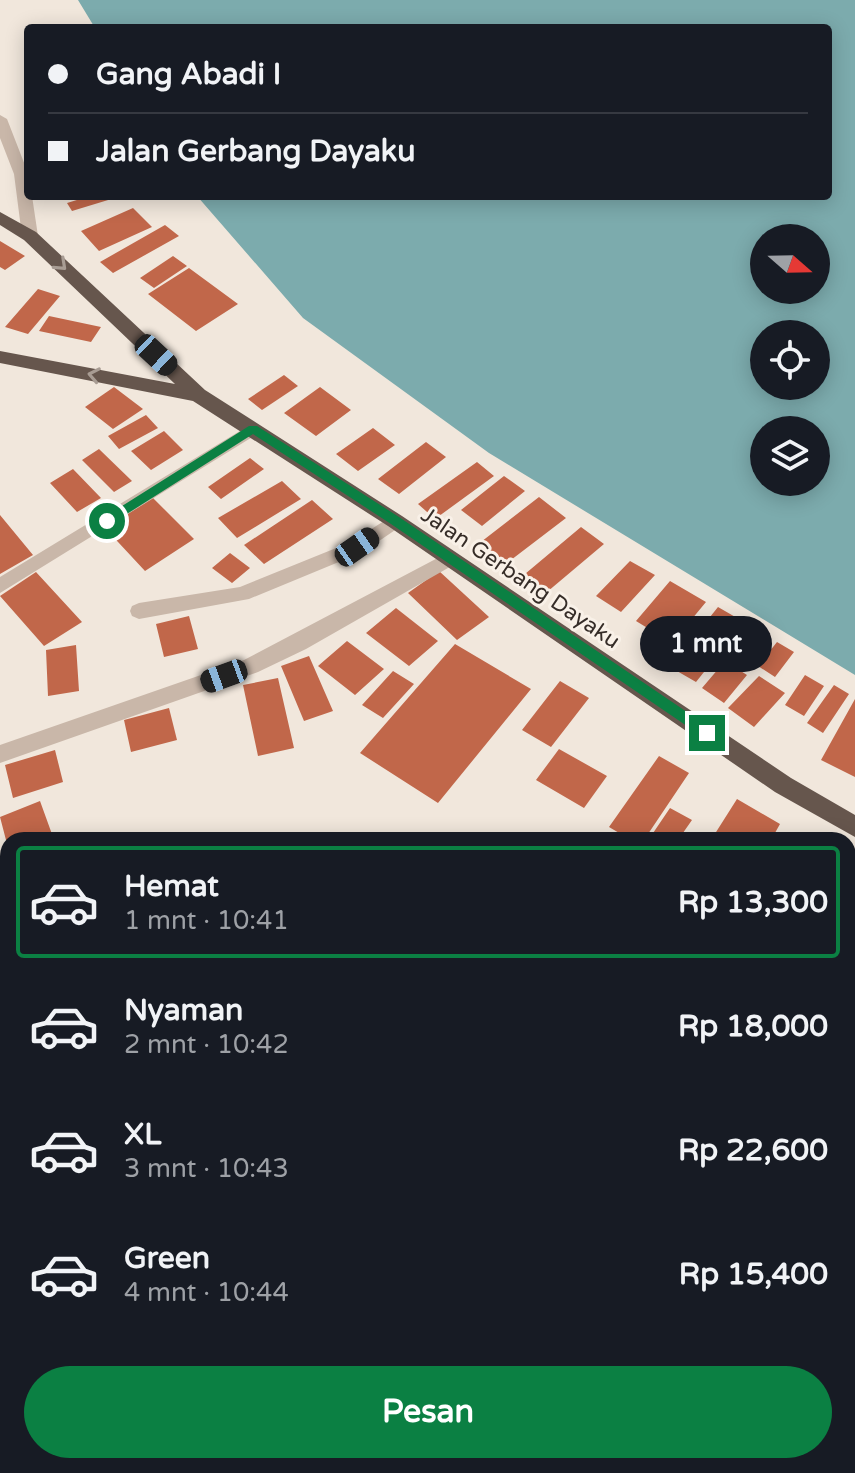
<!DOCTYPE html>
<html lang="id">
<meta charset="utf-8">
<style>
:root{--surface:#171b24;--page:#242831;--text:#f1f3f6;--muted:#9ea1a6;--line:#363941;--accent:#0b8043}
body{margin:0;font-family:"Varela Round",sans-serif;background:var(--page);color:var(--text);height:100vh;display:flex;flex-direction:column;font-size:30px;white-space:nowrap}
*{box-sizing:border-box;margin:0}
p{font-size:26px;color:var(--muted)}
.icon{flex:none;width:44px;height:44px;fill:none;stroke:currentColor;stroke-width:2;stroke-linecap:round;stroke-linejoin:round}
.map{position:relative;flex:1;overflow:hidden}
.side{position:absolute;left:0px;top:832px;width:856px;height:642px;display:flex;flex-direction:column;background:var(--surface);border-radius:24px 24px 0 0;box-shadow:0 4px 20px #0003}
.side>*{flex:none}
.guide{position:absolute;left:24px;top:24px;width:808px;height:176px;border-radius:8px;box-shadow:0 4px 20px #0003;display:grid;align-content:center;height:176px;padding:0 24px;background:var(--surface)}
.needle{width:52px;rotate:110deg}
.fabs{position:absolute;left:750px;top:224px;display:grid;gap:16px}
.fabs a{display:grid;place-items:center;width:80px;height:80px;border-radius:50%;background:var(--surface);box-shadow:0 4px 20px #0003;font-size:40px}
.end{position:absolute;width:36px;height:36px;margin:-18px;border:10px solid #0b8043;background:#fff;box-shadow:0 0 0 4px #fff}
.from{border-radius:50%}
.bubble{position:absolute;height:56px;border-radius:28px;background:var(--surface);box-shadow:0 4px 20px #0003;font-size:26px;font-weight:700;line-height:56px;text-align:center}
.car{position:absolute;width:24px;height:48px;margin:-24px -12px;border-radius:10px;box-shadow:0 0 6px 2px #0007;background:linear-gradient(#222 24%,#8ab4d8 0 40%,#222 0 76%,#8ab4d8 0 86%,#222 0)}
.guide b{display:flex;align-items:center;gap:28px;height:76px;font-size:30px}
.guide b+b{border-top:2px solid var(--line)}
.guide i{width:20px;height:20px;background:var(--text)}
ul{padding:14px 0 0;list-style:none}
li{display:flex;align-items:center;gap:24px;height:112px;margin:0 16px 12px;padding:0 8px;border:4px solid transparent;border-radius:8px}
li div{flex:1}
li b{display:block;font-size:30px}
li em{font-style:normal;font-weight:700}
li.on{border-color:var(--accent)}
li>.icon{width:72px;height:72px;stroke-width:1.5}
.primary-button{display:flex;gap:16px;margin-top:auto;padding:16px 24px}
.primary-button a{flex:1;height:92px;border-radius:48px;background:var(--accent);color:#fff;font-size:32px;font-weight:700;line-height:92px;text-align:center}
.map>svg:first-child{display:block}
.water{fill:#7cabad;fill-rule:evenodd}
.building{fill:#c1674a}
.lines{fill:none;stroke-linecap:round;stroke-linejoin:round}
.minor{fill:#c9b7a9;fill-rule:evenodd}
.trunk{fill:#66564d;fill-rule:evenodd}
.oneway{stroke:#a89c93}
.route{fill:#0b8043}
.labels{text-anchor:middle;stroke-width:6;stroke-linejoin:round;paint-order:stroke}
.street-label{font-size:22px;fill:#362d28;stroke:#f9f1e8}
</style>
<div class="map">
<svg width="855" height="1473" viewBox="0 0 855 1473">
<rect width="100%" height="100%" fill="#f1e7dc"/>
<path class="water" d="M78 0H855V675L489 453 303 318 197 196H828V28H95ZM764 238H816V290H764ZM764 334H816V386H764ZM764 430H816V482H764Z"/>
<path class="building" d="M90 196H118V197L72 211 67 203Z
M133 208 152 227 99 251 81 231Z
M165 225 179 236 113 273 100 262Z
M0 241 25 256 5 270 0 267Z
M173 256 187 266 154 288 140 278Z
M189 268 238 304 196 331 148 294Z
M38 289 60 296 28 334 5 327Z
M49 316 101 327 91 342 39 331Z
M284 375 298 386 262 410 248 399Z
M114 387 143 409 113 429 85 407Z
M320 387 351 410 316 436 284 413Z
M146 415 158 428 119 449 108 436Z
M373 428 395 445 358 471 336 454Z
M164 431 183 450 151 470 131 451Z
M426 442 446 457 399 494 378 479Z
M99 449 132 481 114 492 82 460Z
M250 458 264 469 221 499 208 487Z
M477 462 494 476 435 519 418 504Z
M73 469 101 498 77 512 50 483Z
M504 476 525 491 482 526 461 510Z
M282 481 301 499 237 538 218 518Z
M539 497 566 518 503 566 477 545Z
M153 498 194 539 145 571 105 528Z
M312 500 333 519 264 564 244 545Z
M0 515 33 555 0 574Z
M581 527 604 544 547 592 525 574Z
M230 553 250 568 232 583 212 568Z
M630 561 655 575 621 612 596 596Z
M439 571 489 617 457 640 408 593Z
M36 572 82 622 44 646 0 596Z
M670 581 706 602 672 643 636 621Z
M718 607 744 622 696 682 670 667Z
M396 608 438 641 409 666 366 633Z
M189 616 198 649 164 657 156 624Z
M755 627 771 636 748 664 732 654Z
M347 641 384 669 355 695 318 666Z
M777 642 794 652 775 677 758 666Z
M455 644 531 689 438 803 360 753Z
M76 645 79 691 48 696 46 650Z
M309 656 333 711 304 721 281 666Z
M725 661 747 675 724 703 702 688Z
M393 671 414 684 383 718 362 705Z
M805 675 824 686 804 716 785 705Z
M759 676 785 693 754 727 728 708Z
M278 678 294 748 258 756 243 685Z
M560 681 589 698 551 747 522 730Z
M834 685 849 694 823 733 807 723Z
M855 699V777L821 760Z
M169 708 177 740 131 752 124 720Z
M559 749 607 776 584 808 536 780Z
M55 750 63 782 13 798 5 765Z
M659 756 689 773 644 840H631L609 827Z
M737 799 780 824 771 840H711Z
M40 801 53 837 45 840H6L0 817Z
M670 808 692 820 678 840 649 839Z
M848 890 855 893V952L848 948Z"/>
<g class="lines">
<path class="minor" d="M0 115 7 119 28 173V196H32L38 236 30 241 22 236 14 174 0 138Z
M253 423 262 429 259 433 0 593V577Z
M395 514 404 521 401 526 363 552 249 599 139 619 132 616 130 611 132 606 139 603 240 587 351 542Z
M449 552 458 559 455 564 306 649 258 672 0 763V745L244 660Z"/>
<path class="trunk" d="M0 212 36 232 205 390 402 516 791 778 855 815V837L775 792 388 526 193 401 0 363V351L175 384 24 240 0 225Z"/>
</g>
<defs><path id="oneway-chevron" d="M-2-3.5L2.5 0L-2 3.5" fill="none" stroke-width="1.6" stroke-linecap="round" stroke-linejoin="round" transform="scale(2)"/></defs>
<g class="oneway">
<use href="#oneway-chevron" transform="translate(61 265) rotate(43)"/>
<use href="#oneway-chevron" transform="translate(94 375) rotate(-169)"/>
</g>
<path class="route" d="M249 426H257L399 517 712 729V737H703L391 524 253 434 111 524H103V518Z"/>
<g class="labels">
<g class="street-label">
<text transform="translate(521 577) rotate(34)" y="8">Jalan Gerbang Dayaku</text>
</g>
</g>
</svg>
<div class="fabs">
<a><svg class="needle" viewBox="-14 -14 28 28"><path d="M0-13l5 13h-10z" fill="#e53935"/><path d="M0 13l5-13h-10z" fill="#9ea1a6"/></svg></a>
<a><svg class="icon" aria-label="locate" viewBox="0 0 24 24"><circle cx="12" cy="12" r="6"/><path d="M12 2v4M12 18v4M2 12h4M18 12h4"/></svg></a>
<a><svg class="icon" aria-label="layers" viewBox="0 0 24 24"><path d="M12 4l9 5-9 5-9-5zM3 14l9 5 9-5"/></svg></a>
</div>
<i class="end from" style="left:107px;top:521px"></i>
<i class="end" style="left:707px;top:733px"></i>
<div class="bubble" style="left:640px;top:616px;width:132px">1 mnt</div>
<i class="car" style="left:156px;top:355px;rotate:133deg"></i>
<i class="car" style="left:357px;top:547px;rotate:55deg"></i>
<i class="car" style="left:224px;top:676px;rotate:250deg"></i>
<div class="guide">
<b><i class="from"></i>Gang Abadi I</b>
<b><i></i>Jalan Gerbang Dayaku</b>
</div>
<section class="side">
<ul>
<li class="on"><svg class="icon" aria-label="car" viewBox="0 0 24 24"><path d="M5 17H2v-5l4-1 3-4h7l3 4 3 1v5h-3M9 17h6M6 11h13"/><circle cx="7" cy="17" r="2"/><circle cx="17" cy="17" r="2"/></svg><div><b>Hemat</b><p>1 mnt · 10:41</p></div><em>Rp 13,300</em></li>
<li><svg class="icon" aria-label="car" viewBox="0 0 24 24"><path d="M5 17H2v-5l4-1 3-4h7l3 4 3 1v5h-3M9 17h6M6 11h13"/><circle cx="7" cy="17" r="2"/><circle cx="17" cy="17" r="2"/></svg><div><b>Nyaman</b><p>2 mnt · 10:42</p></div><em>Rp 18,000</em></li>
<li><svg class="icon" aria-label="car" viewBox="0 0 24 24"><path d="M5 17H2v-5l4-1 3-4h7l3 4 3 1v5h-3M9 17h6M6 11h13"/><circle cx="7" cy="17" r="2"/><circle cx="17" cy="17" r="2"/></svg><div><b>XL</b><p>3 mnt · 10:43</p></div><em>Rp 22,600</em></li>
<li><svg class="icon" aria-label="car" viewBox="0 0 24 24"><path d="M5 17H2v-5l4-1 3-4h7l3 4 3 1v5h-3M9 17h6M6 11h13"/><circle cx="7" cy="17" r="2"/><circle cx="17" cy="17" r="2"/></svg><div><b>Green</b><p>4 mnt · 10:44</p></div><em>Rp 15,400</em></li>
</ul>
<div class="primary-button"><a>Pesan</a></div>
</section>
</div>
